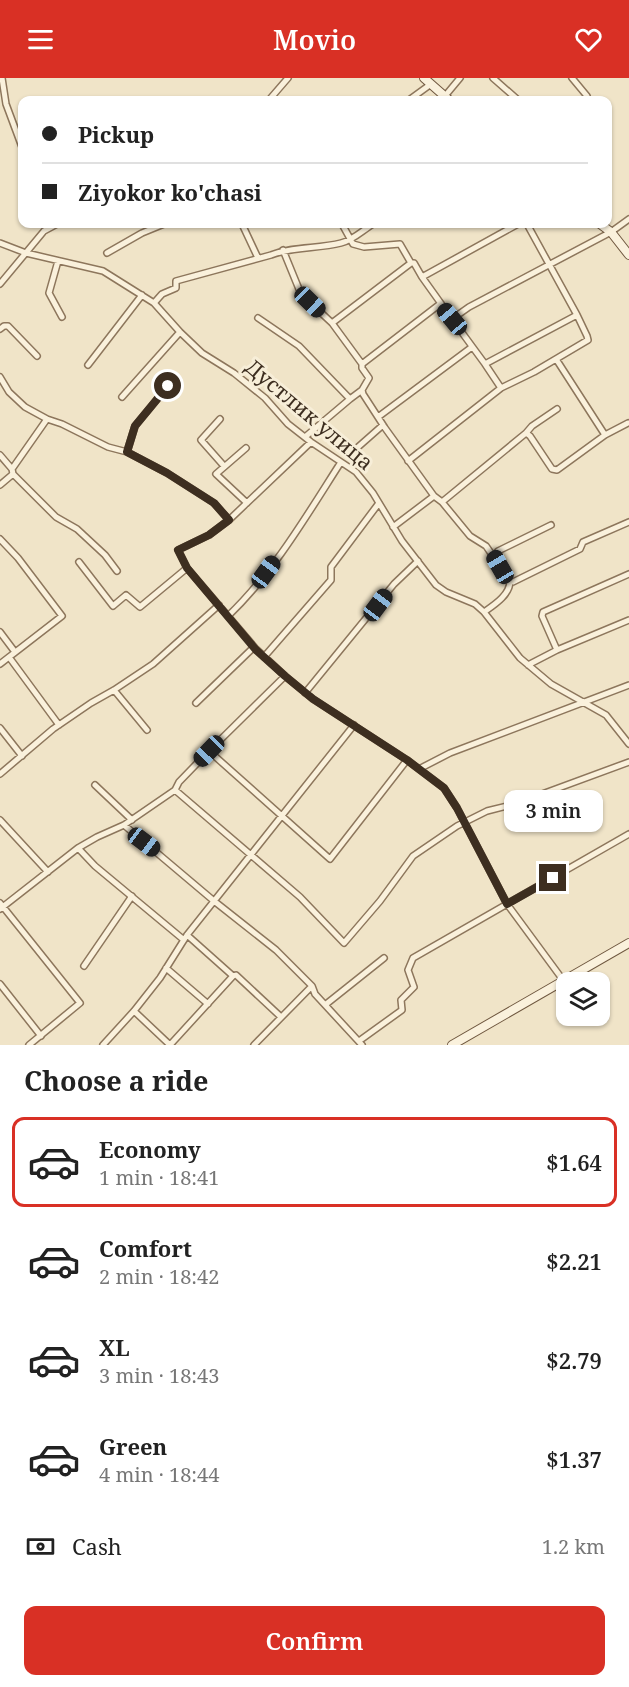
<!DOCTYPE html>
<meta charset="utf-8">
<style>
:root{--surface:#fff;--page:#f2f2f2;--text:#222;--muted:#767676;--line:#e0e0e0;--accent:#d93025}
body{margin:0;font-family:"Noto Serif",serif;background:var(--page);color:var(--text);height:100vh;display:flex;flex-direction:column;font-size:22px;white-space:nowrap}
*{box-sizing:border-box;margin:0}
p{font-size:20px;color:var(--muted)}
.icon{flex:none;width:33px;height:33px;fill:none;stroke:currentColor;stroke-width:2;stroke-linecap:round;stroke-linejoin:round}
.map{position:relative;height:967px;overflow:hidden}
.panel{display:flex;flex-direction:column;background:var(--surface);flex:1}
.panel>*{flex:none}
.guide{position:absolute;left:18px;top:18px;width:594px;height:132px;border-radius:12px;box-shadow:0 2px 4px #0004;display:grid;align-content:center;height:132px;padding:0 24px;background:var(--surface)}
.fabs{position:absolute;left:556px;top:894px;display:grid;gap:12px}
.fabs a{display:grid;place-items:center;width:54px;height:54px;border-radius:12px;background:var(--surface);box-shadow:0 2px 4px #0004;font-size:30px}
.end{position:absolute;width:27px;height:27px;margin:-14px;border:8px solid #3d2e20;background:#fff;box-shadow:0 0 0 3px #fff}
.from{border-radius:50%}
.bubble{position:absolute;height:42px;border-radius:12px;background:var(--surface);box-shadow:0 2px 4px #0004;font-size:20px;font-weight:600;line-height:42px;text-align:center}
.car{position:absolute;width:18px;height:36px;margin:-18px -9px;border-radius:8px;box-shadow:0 0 4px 2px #0007;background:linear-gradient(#222 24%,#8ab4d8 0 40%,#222 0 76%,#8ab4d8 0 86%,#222 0)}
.guide b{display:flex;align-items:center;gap:21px;height:57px;font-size:22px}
.guide b+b{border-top:2px solid var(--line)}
.guide i{width:15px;height:15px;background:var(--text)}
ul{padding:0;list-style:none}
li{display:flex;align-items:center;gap:18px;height:90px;margin:0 12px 9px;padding:0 12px;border:3px solid transparent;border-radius:12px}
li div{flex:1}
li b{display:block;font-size:22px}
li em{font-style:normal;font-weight:600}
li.active{border-color:var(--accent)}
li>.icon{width:54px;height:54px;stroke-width:1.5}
h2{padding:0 24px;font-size:27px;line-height:72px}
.pay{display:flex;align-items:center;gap:15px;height:66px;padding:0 24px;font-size:22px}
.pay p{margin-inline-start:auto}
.button{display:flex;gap:12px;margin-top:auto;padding:12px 24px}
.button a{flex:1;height:69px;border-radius:12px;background:var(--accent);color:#fff;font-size:24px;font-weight:600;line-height:69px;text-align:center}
header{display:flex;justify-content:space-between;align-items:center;height:78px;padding:0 24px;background:var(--accent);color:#fff;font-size:27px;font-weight:600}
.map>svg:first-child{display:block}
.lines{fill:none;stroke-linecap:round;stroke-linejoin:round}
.street-casing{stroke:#8d765c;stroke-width:8}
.secondary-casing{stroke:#6f573f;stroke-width:10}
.street{stroke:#faf1dc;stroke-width:5}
.secondary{stroke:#faf1dc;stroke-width:8}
.route{stroke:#3d2e20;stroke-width:8}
.labels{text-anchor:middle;stroke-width:6;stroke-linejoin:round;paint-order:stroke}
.street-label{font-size:21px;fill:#3d2e20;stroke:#f7eed8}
</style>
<header><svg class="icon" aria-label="menu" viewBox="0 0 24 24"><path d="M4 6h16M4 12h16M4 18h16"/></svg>Movio<svg class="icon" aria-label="heart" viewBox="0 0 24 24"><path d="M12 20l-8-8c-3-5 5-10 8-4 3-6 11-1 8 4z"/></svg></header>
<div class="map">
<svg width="629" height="967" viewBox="0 0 629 967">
<rect width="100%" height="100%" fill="#f0e4c8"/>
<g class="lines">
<defs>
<path id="street" d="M2 0 6 26 22 69
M493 0 518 22
M572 0 587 18 588 22
M445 18 460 0
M269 22 288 0
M409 22 431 6
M242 146 258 180
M342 146 353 166 364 169 400 166 411 185
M0 165 26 175 103 193 154 225 180 254 202 275 234 295 265 320 288 346 311 364 356 394 373 415 402 463 436 507 446 514 475 526 484 534 520 580 551 606 606 637 629 666
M283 172 301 216 332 245 362 286V290L369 300 362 312 363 316 385 350 434 418 442 424 470 458 486 468 510 503 513 504 580 471 583 464 629 444
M107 175 142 155 164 146
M58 183 49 215 62 239
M422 199 452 241
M0 206 44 153 57 146
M154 225 162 216 176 210V203L271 177C293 168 318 171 341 165 353 162 363 152 373 146
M258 240 299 268 350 321 362 312
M332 245 411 185H414L422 199 518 146
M0 251 4 248H8L37 278
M556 281 605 357
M362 286 440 226
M485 286 452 241 469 229 611 154 629 141
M88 287 142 217
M0 299 9 314 25 329 47 341 62 346 108 369 127 374 167 395 214 425 229 442
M501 310 485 286 577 237
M122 319 180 254
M378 339 472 269
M220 341 201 362 224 388
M526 355 532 348 557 331
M305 359 350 321
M246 370 216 396 247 425
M127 374 135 348 168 308
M0 377 12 391 13 396 0 407
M349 377 383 347
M408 383 501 310 534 294 588 262 587 258 577 237 527 146
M12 391 47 341
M13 396 56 439 77 451 105 477 117 493
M442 424 526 355 530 358 552 391 557 392 605 357 628 345
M393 449 434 418
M0 461 18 480 62 538 0 586
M494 478 498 473 551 447
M79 484 113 528 126 517 140 529 187 490 256 571 285 598 313 621 407 682 444 710 457 730 507 826 563 902
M187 490 178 472 209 457 229 442 311 364
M484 534C494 527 510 517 510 503
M228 538C274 494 307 437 341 384
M0 554 15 574
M557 572 542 538 543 534 629 496
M9 579 59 647
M264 579 331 502V489L379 425
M528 587 557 572 629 542
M114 612 147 652
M305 615 394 506 418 483
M196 625 254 569
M0 650 22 678
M209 673 330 781 407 682
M419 691 450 675 629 607
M0 696 53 651 91 625 114 612 153 586 219 527
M95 707 132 742
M175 712 300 819 344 865 380 823 413 778 457 748 487 733 515 726 629 684
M0 742 48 794
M124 747 214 823 276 872 312 908 315 916 362 967
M78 770 95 788 184 862
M0 825 80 925 29 967
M0 831 78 770 97 759 124 747 175 712 179 704 209 673 285 598
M84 888 132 818
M166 890 208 926
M233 898 236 897 281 939
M0 906 41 958
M325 927 384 880
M134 933 170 967
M359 963 402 932 401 922 414 909 408 892 413 880 629 756
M103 967 134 933 160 900 187 857 354 647
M170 967 233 898 187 857
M254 967 312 908"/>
<path id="secondary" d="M424 0 449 22
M600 146 611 154 629 177
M452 967 629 865"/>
</defs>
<use href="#street" class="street-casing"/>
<use href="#secondary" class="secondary-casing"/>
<use href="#street" class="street"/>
<use href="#secondary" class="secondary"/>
</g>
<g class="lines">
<path class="route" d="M168 308 135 348 127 374 167 395 214 425 229 442 209 457 178 472 187 490 256 572 285 598 313 621 407 682 444 710 457 730 507 826 553 800"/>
</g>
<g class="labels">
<g class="street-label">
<text transform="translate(309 337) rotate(40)" y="7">Дустлик улица</text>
</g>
</g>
</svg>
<div class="fabs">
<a><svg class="icon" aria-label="layers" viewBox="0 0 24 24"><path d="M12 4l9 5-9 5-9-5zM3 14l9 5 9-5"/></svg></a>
</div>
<i class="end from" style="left:168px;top:308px"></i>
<i class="end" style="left:553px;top:800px"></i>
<div class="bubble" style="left:504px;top:712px;width:99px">3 min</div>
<i class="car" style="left:310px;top:224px;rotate:134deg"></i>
<i class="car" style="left:452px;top:241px;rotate:320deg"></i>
<i class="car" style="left:500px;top:489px;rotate:330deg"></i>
<i class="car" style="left:266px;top:494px;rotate:36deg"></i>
<i class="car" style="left:378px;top:527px;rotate:37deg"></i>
<i class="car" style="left:209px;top:673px;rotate:224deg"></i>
<i class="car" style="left:144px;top:764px;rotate:127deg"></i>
<div class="guide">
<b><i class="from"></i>Pickup</b>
<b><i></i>Ziyokor ko'chasi</b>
</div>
</div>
<section class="panel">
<h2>Choose a ride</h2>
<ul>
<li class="active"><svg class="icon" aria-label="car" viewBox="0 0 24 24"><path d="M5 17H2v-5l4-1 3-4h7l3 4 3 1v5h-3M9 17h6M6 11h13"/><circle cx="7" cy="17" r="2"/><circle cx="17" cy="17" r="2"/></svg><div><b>Economy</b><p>1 min · 18:41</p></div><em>$1.64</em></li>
<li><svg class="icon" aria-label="car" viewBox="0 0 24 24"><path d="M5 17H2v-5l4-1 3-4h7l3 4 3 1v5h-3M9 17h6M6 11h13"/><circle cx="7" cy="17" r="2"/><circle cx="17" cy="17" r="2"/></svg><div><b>Comfort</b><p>2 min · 18:42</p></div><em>$2.21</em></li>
<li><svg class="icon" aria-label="car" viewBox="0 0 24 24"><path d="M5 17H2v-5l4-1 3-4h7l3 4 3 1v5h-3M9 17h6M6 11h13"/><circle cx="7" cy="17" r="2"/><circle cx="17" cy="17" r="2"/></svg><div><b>XL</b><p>3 min · 18:43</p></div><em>$2.79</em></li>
<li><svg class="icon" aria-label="car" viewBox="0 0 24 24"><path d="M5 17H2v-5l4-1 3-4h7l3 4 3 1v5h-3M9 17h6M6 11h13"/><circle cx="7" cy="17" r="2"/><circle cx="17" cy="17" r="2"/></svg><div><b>Green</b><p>4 min · 18:44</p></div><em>$1.37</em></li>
</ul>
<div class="pay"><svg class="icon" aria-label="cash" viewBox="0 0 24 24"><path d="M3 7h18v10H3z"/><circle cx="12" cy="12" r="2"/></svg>Cash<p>1.2 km</p></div>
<div class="button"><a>Confirm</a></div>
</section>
